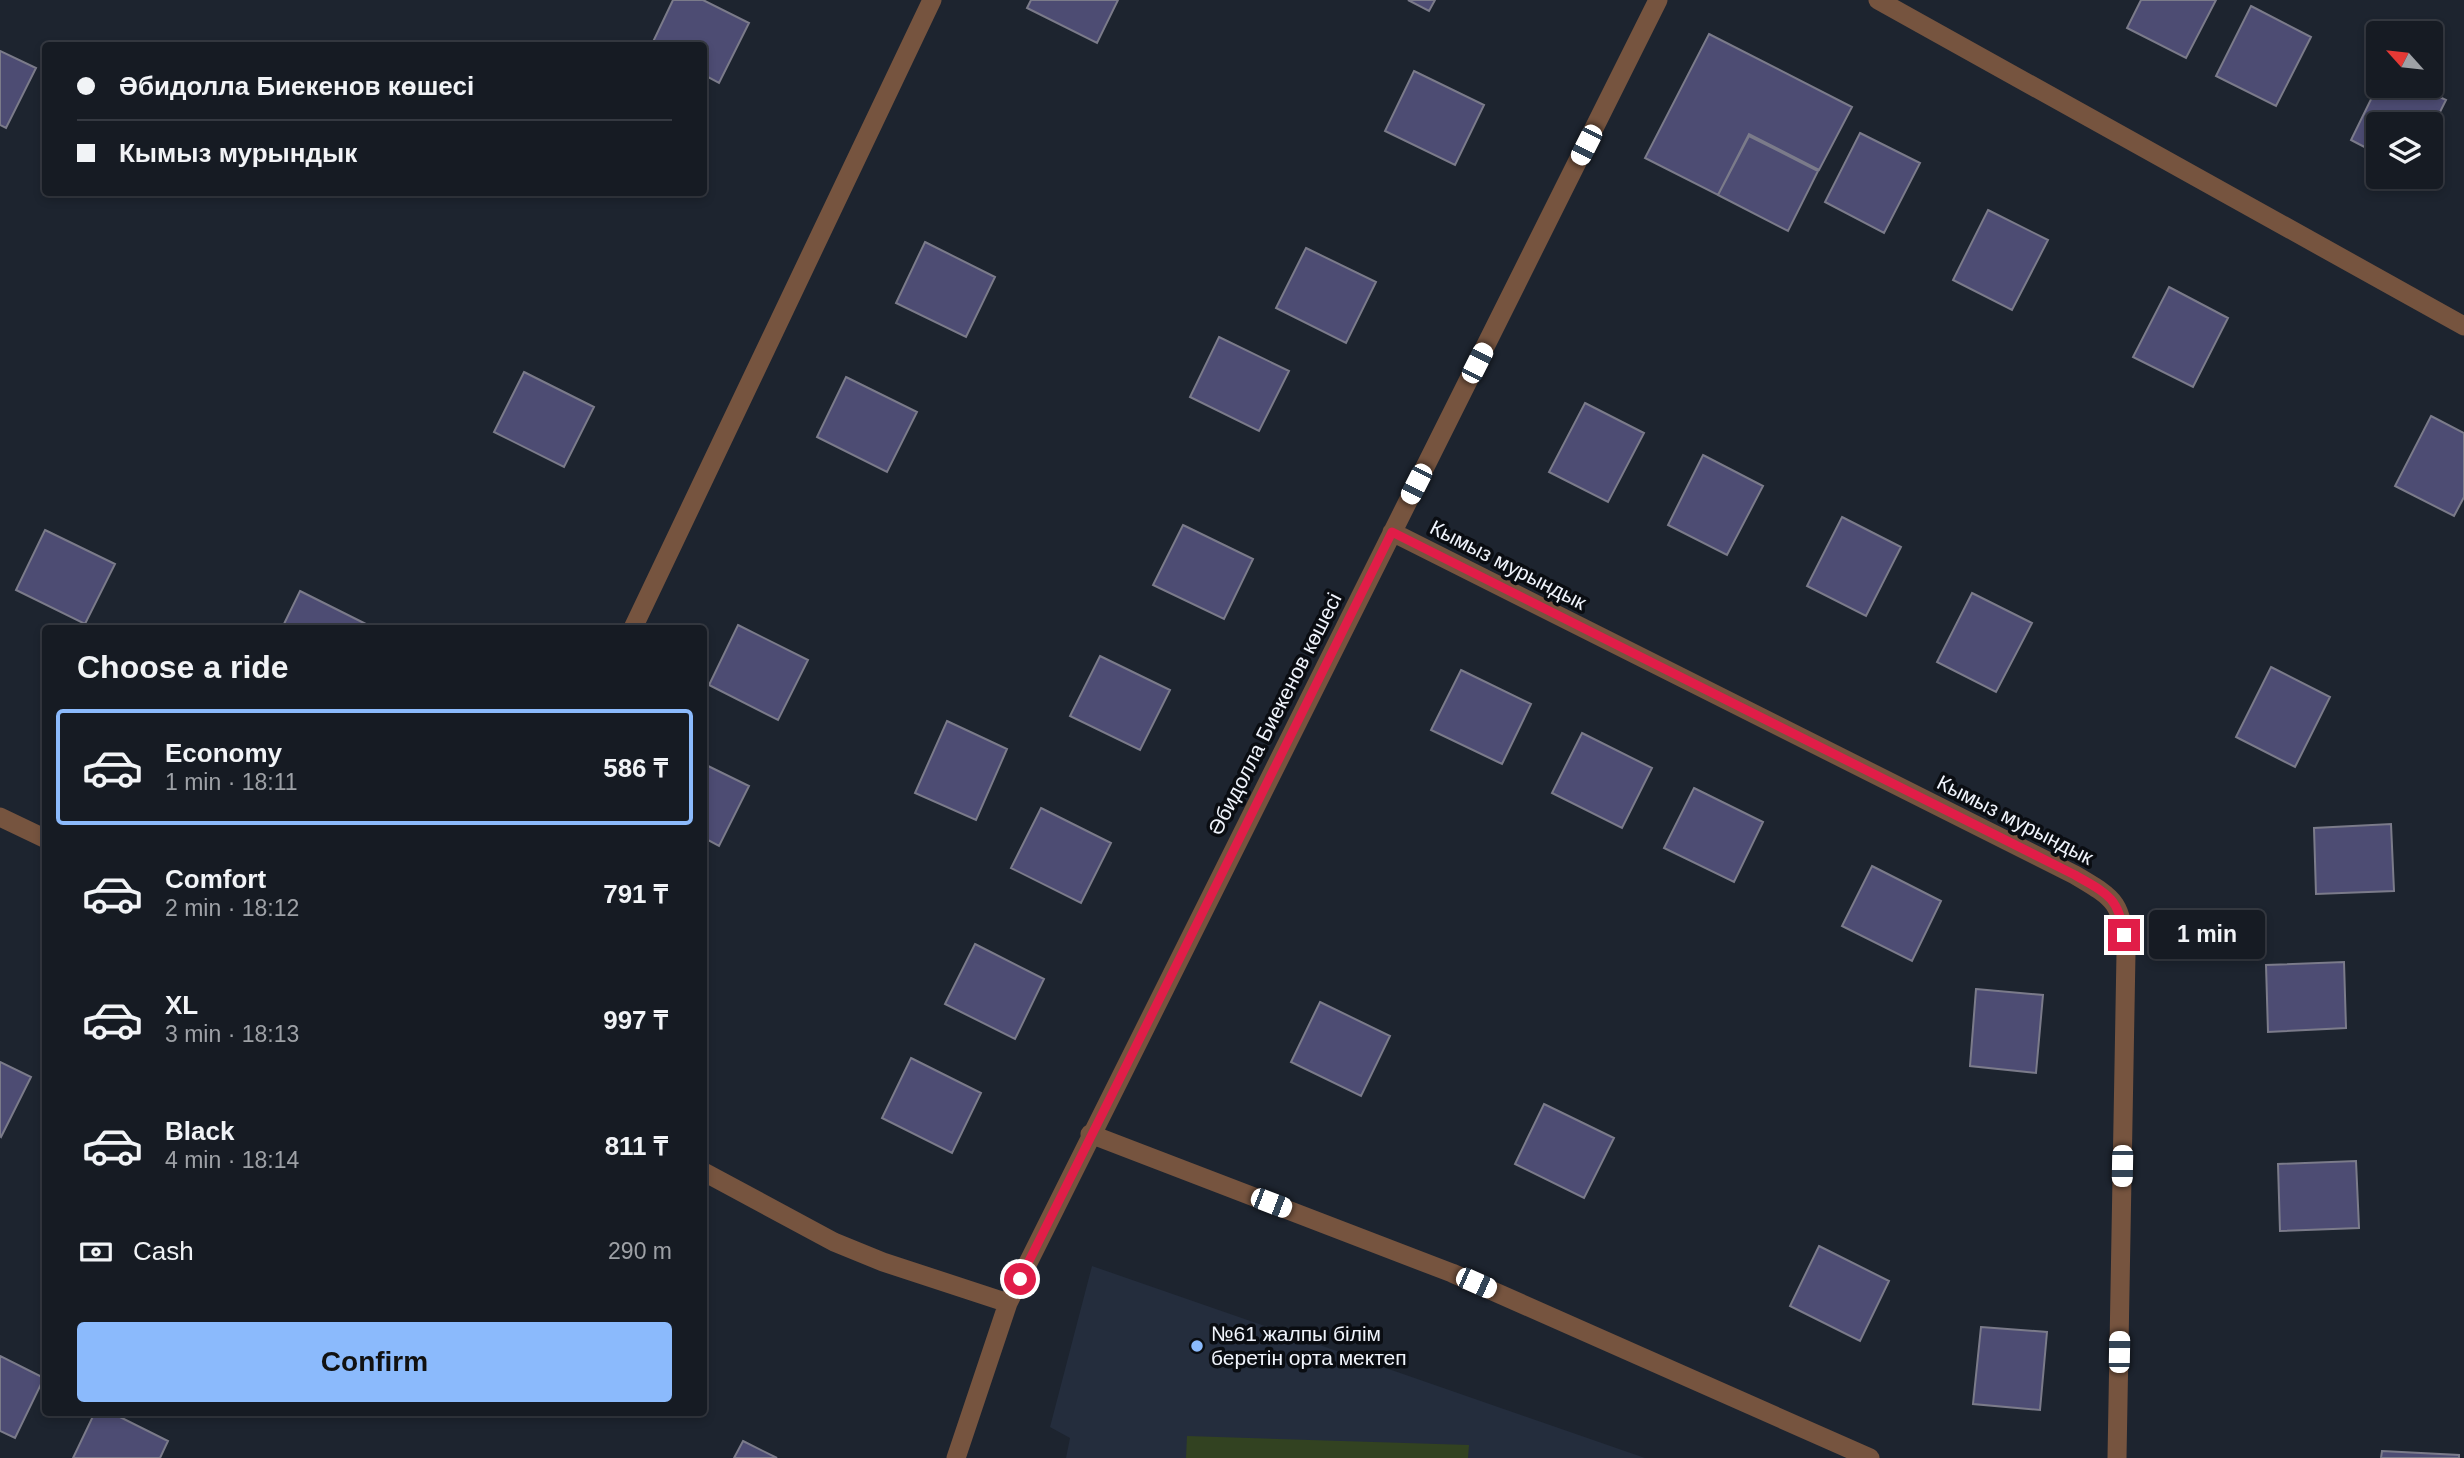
<!DOCTYPE html>
<meta charset="utf-8">
<style>
:root{--surface:#161b23;--page:#232830;--text:#f1f3f6;--muted:#9ea1a6;--line:#353941;--accent:#8bbafc}
body{margin:0;font-family:Helvetica,sans-serif;background:var(--page);color:var(--text);height:100vh;display:flex;flex-direction:column;font-size:26px;white-space:nowrap}
*{box-sizing:border-box;margin:0}
p{font-size:23px;color:var(--muted)}
.icon{flex:none;width:38px;height:38px;fill:none;stroke:currentColor;stroke-width:2;stroke-linecap:round;stroke-linejoin:round}
.map{position:relative;flex:1;overflow:hidden}
.panel{position:absolute;left:42px;top:625px;width:665px;height:791px;display:flex;flex-direction:column;background:var(--surface);border-radius:7px;box-shadow:0 4px 10px #0003,0 0 0 2px var(--line)}
.panel>*{flex:none}
.hud{position:absolute;left:42px;top:42px;width:665px;height:154px;border-radius:7px;box-shadow:0 4px 10px #0003,0 0 0 2px var(--line);display:grid;align-content:center;height:154px;padding:0 35px;background:var(--surface)}
.needle{width:46px;rotate:297deg}
.buttons{position:absolute;left:2366px;top:21px;display:grid;gap:14px}
.buttons a{display:grid;place-items:center;width:77px;height:77px;border-radius:7px;background:var(--surface);box-shadow:0 4px 10px #0003,0 0 0 2px var(--line);font-size:35px}
.end{position:absolute;width:32px;height:32px;margin:-16px;border:9px solid #e11d48;background:#fff;box-shadow:0 0 0 4px #fff}
.from{border-radius:50%}
.bubble{position:absolute;height:49px;border-radius:7px;background:var(--surface);box-shadow:0 4px 10px #0003,0 0 0 2px var(--line);font-size:23px;font-weight:800;line-height:49px;text-align:center}
.car{position:absolute;width:21px;height:42px;margin:-21px -10px;border-radius:9px;box-shadow:0 0 5px 2px #0007;background:linear-gradient(#fff 24%,#345 0 40%,#fff 0 76%,#345 0 86%,#fff 0)}
.hud b{display:flex;align-items:center;gap:24px;height:66px;font-size:26px}
.hud b+b{border-top:2px solid var(--line)}
.hud i{width:18px;height:18px;background:var(--text)}
ul{padding:0;list-style:none}
li{display:flex;align-items:center;gap:21px;height:116px;margin:0 14px 10px;padding:0 21px;border:4px solid transparent;border-radius:7px}
li div{flex:1}
li b{display:block;font-size:26px}
li em{font-style:normal;font-weight:800}
li.active{border-color:var(--accent)}
li>.icon{width:63px;height:63px;stroke-width:1.5}
h2{padding:0 35px;font-size:32px;line-height:84px}
.pay{display:flex;align-items:center;gap:18px;height:77px;padding:0 35px;font-size:26px}
.pay p{margin-inline-start:auto}
.primary-button{display:flex;gap:14px;margin-top:auto;padding:14px 35px}
.primary-button a{flex:1;height:80px;border-radius:7px;background:var(--accent);color:#111;font-size:28px;font-weight:800;line-height:80px;text-align:center}
.map>svg:first-child{display:block}
.built{fill:#242d3d}
.green{fill:#324221}
.building{fill:#4d4c73;stroke:#7b7b8a;stroke-width:2}
.lines{fill:none;stroke-linecap:round;stroke-linejoin:round}
.minor{stroke:#76543f;stroke-width:19}
.route{stroke:#e11d48;stroke-width:9}
.poi-dot{fill:#8bbafc;stroke:#0a0d12;stroke-width:2.5}
.labels{text-anchor:middle;stroke-width:7;stroke-linejoin:round;paint-order:stroke}
.street-label{font-size:21px;fill:#f0f4fc;stroke:#0a0d12}
.poi-label{font-size:21px;fill:#f0f4fc;stroke:#0a0d12;text-anchor:start}
</style>
<div class="map">
<svg width="2464" height="1458" viewBox="0 0 2464 1458">
<rect width="100%" height="100%" fill="#1d242f"/>
<path class="built" d="M1092 1266 1645 1458H1066L1070 1438 1050 1427Z"/>
<path class="green" d="M1187 1436 1469 1445 1468 1458H1186Z"/>
<path class="building" d="M673 0H703L749 23 719 83 704 75V46H651Z
M1031 0H1118L1097 43 1027 8Z
M1408 0H1435L1429 11Z
M2141 0H2216L2186 58 2127 28Z
M2251 6 2311 37 2276 106 2216 76Z
M1709 34 1852 107 1819 170 1749 134 1718 195 1645 158Z
M0 51 36 68 6 128 0 125Z
M1414 71 1484 105 1455 165 1385 131Z
M2378 85 2417 86 2446 100 2431 130V124H2378V154L2351 140Z
M1860 133 1920 163 1884 233 1825 202Z
M1749 136 1818 171 1788 231 1718 195Z
M1988 210 2048 240 2012 310 1953 280Z
M925 242 995 277 966 337 896 303Z
M1306 248 1376 282 1346 343 1276 308Z
M2169 287 2228 318 2193 387 2133 357Z
M1219 337 1289 371 1259 431 1190 397Z
M524 372 594 407 564 467 494 432Z
M846 377 917 412 887 472 817 437Z
M1585 403 1644 433 1608 502 1549 472Z
M2431 416 2464 433V497L2454 516 2395 486Z
M1703 455 1763 486 1727 555 1668 525Z
M1842 517 1901 547 1866 616 1807 586Z
M1183 525 1253 559 1224 619 1153 585Z
M45 530 115 564 85 624 16 590Z
M300 591 370 626 369 628H282Z
M1972 593 2032 623 1996 692 1937 662Z
M738 625 808 660 778 720 709 685Z
M1100 656 1170 690 1140 750 1070 716Z
M2271 667 2330 697 2295 767 2236 737Z
M1461 670 1531 704 1502 764 1431 730Z
M947 721 1007 749 976 820 915 793Z
M1582 733 1652 768 1622 828 1552 793Z
M704 764 749 786 719 846 704 838Z
M1694 788 1763 822 1734 882 1664 848Z
M1041 808 1111 843 1081 903 1011 868Z
M2391 824 2394 891 2316 894 2314 828Z
M1872 866 1941 901 1912 961 1842 926Z
M975 944 1044 979 1015 1039 945 1004Z
M2344 962 2346 1028 2268 1032 2266 965Z
M1976 989 2043 995 2036 1073 1970 1066Z
M1320 1002 1390 1036 1361 1096 1291 1062Z
M911 1058 981 1093 952 1153 882 1118Z
M0 1062 31 1077 1 1137 0 1136Z
M1544 1104 1614 1138 1584 1198 1515 1164Z
M2356 1161 2359 1228 2280 1231 2278 1164Z
M1819 1246 1889 1281 1860 1341 1790 1306Z
M1981 1327 2047 1332 2040 1410 1973 1404Z
M0 1356 44 1378 15 1438 0 1431Z
M95 1412H110L168 1441 160 1458H73Z
M743 1441 777 1458H734Z
M2382 1451 2459 1455V1458H2381Z"/>
<g class="lines">
<path class="minor" d="M1878 0 2464 326
M1392 532 2075 875C2119 901 2120 902 2126 953L2117 1458
M633 628 932 0
M0 817 46 839
M1090 1134 1452 1273 1870 1458
M704 1172 834 1242 883 1262 1008 1303
M956 1458 1008 1303 1658 0"/>
</g>
<g class="lines">
<path class="route" d="M1020 1279 1392 532 2075 875C2106 893 2119 897 2124 935"/>
</g>
<circle class="poi-dot" cx="1197" cy="1346" r="7"/>
<g class="labels">
<g class="street-label">
<text transform="translate(1508 565) rotate(27)" y="7">Кымыз мурындык</text>
<text transform="translate(1275 714) rotate(-63)" y="7">Әбидолла Биекенов көшесі</text>
<text transform="translate(2015 820) rotate(27)" y="7">Кымыз мурындык</text>
</g>
<g class="poi-label">
<text x="1211" y="1341">№61 жалпы білім<tspan x="1211" dy="24">беретін орта мектеп</tspan></text>
</g>
</g>
</svg>
<div class="buttons">
<a><svg class="needle" viewBox="-14 -14 28 28"><path d="M0-13l5 13h-10z" fill="#e53935"/><path d="M0 13l5-13h-10z" fill="#9ea1a6"/></svg></a>
<a><svg class="icon" aria-label="layers" viewBox="0 0 24 24"><path d="M12 4l9 5-9 5-9-5zM3 14l9 5 9-5"/></svg></a>
</div>
<i class="end from" style="left:1020px;top:1279px"></i>
<i class="end" style="left:2124px;top:935px"></i>
<div class="bubble" style="left:2149px;top:910px;width:116px">1 min</div>
<i class="car" style="left:1586px;top:145px;rotate:207deg"></i>
<i class="car" style="left:1477px;top:363px;rotate:27deg"></i>
<i class="car" style="left:1416px;top:484px;rotate:207deg"></i>
<i class="car" style="left:2122px;top:1166px;rotate:181deg"></i>
<i class="car" style="left:1271px;top:1203px;rotate:111deg"></i>
<i class="car" style="left:1476px;top:1283px;rotate:114deg"></i>
<i class="car" style="left:2119px;top:1352px;rotate:1deg"></i>
<div class="hud">
<b><i class="from"></i>Әбидолла Биекенов көшесі</b>
<b><i></i>Кымыз мурындык</b>
</div>
<section class="panel">
<h2>Choose a ride</h2>
<ul>
<li class="active"><svg class="icon" aria-label="car" viewBox="0 0 24 24"><path d="M5 17H2v-5l4-1 3-4h7l3 4 3 1v5h-3M9 17h6M6 11h13"/><circle cx="7" cy="17" r="2"/><circle cx="17" cy="17" r="2"/></svg><div><b>Economy</b><p>1 min · 18:11</p></div><em>586 ₸</em></li>
<li><svg class="icon" aria-label="car" viewBox="0 0 24 24"><path d="M5 17H2v-5l4-1 3-4h7l3 4 3 1v5h-3M9 17h6M6 11h13"/><circle cx="7" cy="17" r="2"/><circle cx="17" cy="17" r="2"/></svg><div><b>Comfort</b><p>2 min · 18:12</p></div><em>791 ₸</em></li>
<li><svg class="icon" aria-label="car" viewBox="0 0 24 24"><path d="M5 17H2v-5l4-1 3-4h7l3 4 3 1v5h-3M9 17h6M6 11h13"/><circle cx="7" cy="17" r="2"/><circle cx="17" cy="17" r="2"/></svg><div><b>XL</b><p>3 min · 18:13</p></div><em>997 ₸</em></li>
<li><svg class="icon" aria-label="car" viewBox="0 0 24 24"><path d="M5 17H2v-5l4-1 3-4h7l3 4 3 1v5h-3M9 17h6M6 11h13"/><circle cx="7" cy="17" r="2"/><circle cx="17" cy="17" r="2"/></svg><div><b>Black</b><p>4 min · 18:14</p></div><em>811 ₸</em></li>
</ul>
<div class="pay"><svg class="icon" aria-label="cash" viewBox="0 0 24 24"><path d="M3 7h18v10H3z"/><circle cx="12" cy="12" r="2"/></svg>Cash<p>290 m</p></div>
<div class="primary-button"><a>Confirm</a></div>
</section>
</div>
